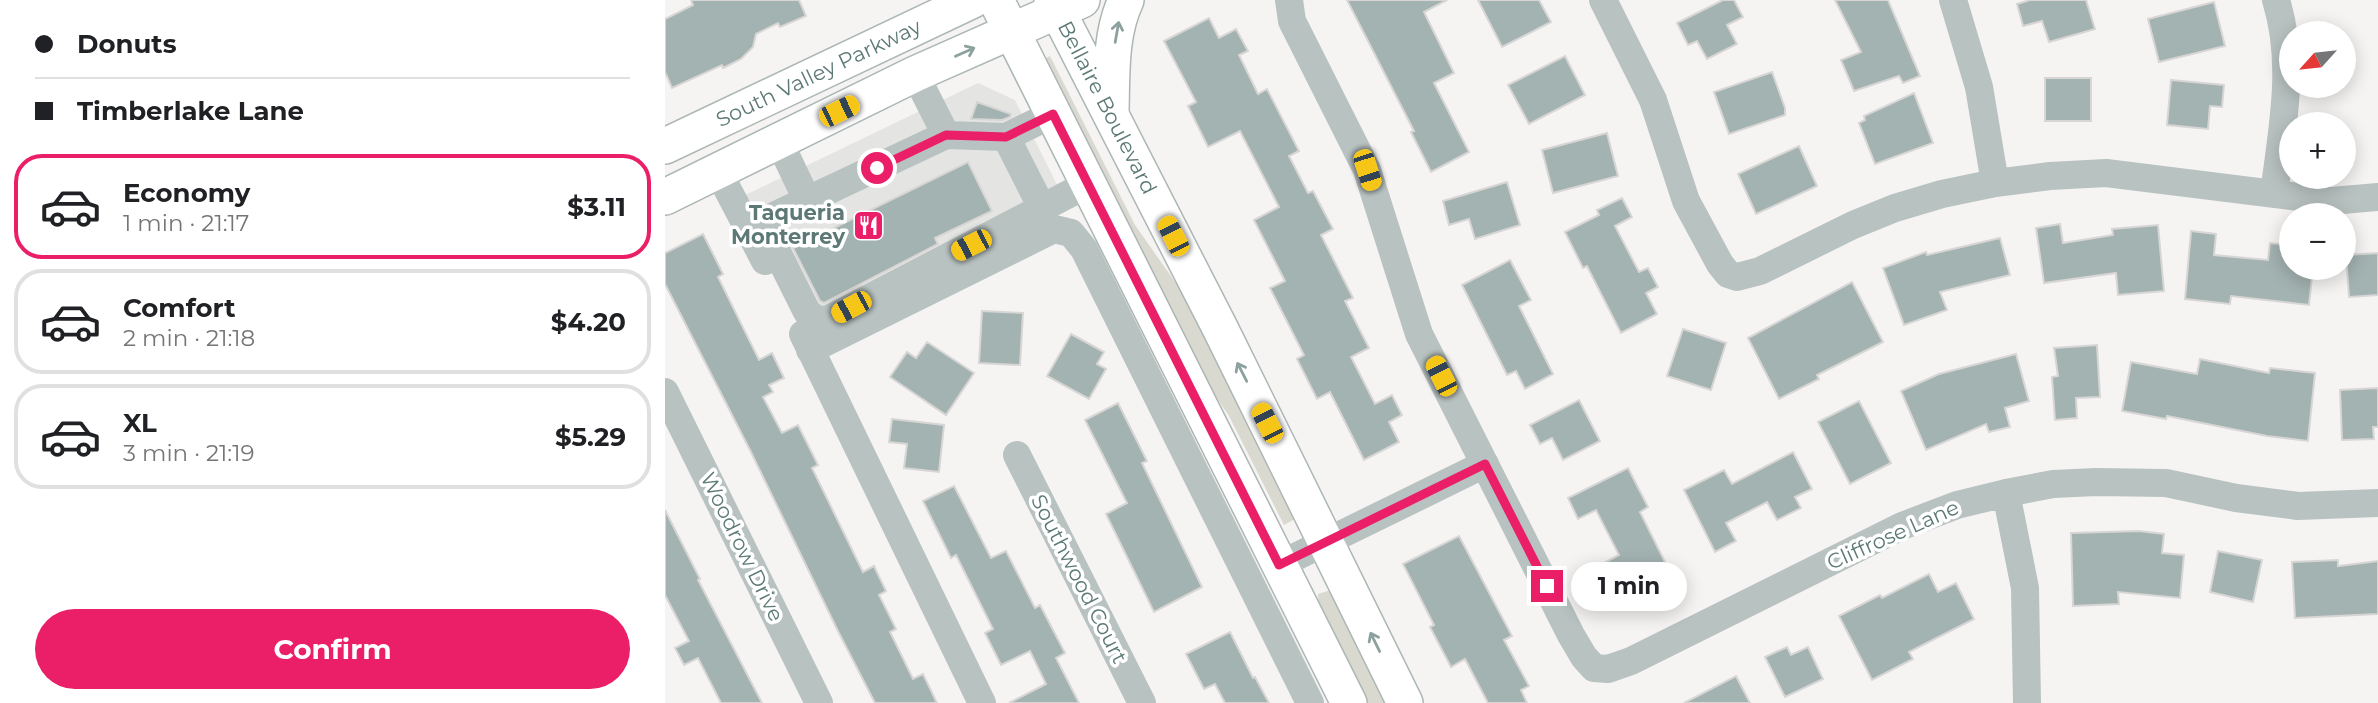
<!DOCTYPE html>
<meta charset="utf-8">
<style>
:root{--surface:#fff;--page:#f6f6f6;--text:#202124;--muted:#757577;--line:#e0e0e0;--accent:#eb1e68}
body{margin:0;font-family:Montserrat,sans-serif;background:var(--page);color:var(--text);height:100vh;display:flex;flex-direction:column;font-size:26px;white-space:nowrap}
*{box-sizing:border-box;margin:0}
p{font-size:23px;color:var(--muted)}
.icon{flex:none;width:38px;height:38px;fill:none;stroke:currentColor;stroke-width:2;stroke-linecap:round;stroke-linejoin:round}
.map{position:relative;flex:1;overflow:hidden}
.details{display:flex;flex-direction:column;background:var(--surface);width:665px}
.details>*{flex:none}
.hud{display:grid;align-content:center;height:154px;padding:0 35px;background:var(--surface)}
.needle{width:46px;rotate:243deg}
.controls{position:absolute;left:1614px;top:21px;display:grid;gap:14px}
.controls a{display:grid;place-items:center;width:77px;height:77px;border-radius:50%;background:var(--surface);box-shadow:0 4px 18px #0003;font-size:35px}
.end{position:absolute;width:32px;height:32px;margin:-16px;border:9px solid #eb1e68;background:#fff;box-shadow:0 0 0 4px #fff}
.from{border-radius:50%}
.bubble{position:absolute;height:49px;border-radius:24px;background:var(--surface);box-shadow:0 4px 18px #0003;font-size:23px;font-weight:700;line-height:49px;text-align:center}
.car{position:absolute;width:21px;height:42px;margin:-21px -10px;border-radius:9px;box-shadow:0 0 5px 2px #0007;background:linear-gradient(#f5c518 24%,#345 0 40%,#f5c518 0 76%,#345 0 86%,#f5c518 0)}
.hud b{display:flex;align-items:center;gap:24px;height:66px;font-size:26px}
.hud b+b{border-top:2px solid var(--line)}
.hud i{width:18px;height:18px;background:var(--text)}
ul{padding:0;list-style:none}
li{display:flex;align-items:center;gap:21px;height:105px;margin:0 14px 10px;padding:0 21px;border:4px solid var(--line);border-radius:28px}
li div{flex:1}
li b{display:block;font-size:26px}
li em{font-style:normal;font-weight:700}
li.current{border-color:var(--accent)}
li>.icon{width:63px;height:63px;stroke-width:1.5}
.action{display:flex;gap:14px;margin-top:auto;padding:14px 35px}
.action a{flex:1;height:80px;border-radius:42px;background:var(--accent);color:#fff;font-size:28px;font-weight:700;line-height:80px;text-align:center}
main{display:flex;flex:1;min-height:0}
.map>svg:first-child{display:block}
.built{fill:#e4e5e3}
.green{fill:#dad9cf}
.building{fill:#a3b3b1;stroke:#d8d6d5;stroke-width:2}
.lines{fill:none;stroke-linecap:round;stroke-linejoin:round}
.major-casing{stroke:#acb7b5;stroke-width:38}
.minor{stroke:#b8c2c1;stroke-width:28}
.major{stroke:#fff;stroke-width:35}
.oneway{stroke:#8da19e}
.route{stroke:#eb1e68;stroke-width:9}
.labels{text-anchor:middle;stroke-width:7;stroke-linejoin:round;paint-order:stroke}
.street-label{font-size:21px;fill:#5c7975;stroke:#fff}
.poi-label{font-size:21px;font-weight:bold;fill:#5c7975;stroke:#fff;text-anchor:end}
</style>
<main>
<section class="details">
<div class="hud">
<b><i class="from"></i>Donuts</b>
<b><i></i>Timberlake Lane</b>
</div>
<ul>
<li class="current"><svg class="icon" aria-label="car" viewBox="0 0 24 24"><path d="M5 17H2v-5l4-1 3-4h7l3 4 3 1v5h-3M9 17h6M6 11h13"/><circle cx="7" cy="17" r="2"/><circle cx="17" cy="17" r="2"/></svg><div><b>Economy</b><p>1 min · 21:17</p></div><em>$3.11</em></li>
<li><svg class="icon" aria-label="car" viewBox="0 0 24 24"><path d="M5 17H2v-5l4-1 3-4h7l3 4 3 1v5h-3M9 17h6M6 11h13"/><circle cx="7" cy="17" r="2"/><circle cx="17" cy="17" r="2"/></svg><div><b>Comfort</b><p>2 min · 21:18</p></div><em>$4.20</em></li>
<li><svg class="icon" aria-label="car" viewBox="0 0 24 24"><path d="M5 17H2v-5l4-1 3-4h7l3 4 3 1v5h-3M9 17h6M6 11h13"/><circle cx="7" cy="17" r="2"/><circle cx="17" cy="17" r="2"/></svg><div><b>XL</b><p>3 min · 21:19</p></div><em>$5.29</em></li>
</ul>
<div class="action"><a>Confirm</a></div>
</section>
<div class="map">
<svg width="1713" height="703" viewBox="0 0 1713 703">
<rect width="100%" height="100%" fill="#f6f4f3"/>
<path class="built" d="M313 83 350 100 404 209 147 337 76 197Z"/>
<path class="green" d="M385 56 470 225 520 296 630 519 619 525 564 416 520 352 375 61Z
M666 590 723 703H695L654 616 653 594Z"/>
<path class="building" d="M26 0H134L141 16 115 27 113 23 91 34 88 47 76 59 58 68 57 65 7 88 0 72V19L28 5Z
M682 0H782L759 12 789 73 769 83 804 152 766 172 746 132 749 131Z
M813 0H874L886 22 837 47Z
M1058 0H1069L1078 17 1062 25 1072 44 1042 59 1032 41 1023 45 1012 23Z
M1170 0H1223L1255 76 1238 83 1234 76 1189 91 1176 60 1196 52Z
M1365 0H1421L1430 29 1384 42 1377 21 1358 26 1352 4Z
M1549 2 1560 46 1494 62 1483 19Z
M544 18 554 38 571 29 583 51 574 55 593 94 602 89 634 151 624 156 643 193 648 191 668 229 656 235 688 298 680 301 704 348 686 357 710 404 727 395 737 415 724 422 734 442 699 460 665 392 652 399 632 359 639 355 605 288 620 281 589 220 614 207 575 131 543 147 523 106 531 102 499 41Z
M900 56 920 95 864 124 843 85Z
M1107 72 1120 108V115L1064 134 1049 92Z
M1380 78H1426V121H1380Z
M1506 80 1559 85 1557 107 1545 106 1543 129 1502 125Z
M1249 93 1268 143 1210 164 1194 123 1200 120 1199 116Z
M312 102 346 114 345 117 337 120 306 119Z
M942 133 953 176 888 193 877 150Z
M1134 146 1152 186 1091 214 1073 174Z
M303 162 327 211 270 238 273 244 159 303 155 301 128 248Z
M842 182 855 225 810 239 804 219 784 225 778 201Z
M957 198 967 217 950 226 974 272 983 268 993 287 981 293 992 314 956 333 922 266 918 268 900 232 934 215 932 210Z
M1395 224 1398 243 1448 235 1447 229 1493 225 1499 291 1453 295 1451 273 1379 283 1371 228Z
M1526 231 1551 234 1549 255 1603 260 1605 243 1626 245V268H1648L1644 305 1566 296 1565 304 1520 299Z
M38 234 58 274 53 277 94 360 107 353 119 378 104 385 108 392 98 397 117 433 133 425 153 465 147 468 198 572 209 566 221 591 214 595 231 629 225 632 248 679 258 674 272 703H210L173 631 85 450 0 284V253Z
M1335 238 1345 275 1275 292 1282 310 1239 325 1218 268 1261 252 1262 255Z
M1713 253V295L1684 297 1681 255Z
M845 260 866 300 854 306 888 374 860 389 851 371 842 375 797 285Z
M1187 282 1218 342 1152 375 1154 379 1114 399 1083 338Z
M317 311 358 313 355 365 314 363Z
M1018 329 1061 343 1046 390 1002 376Z
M406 334 439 352 432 364 441 369 424 399 382 376Z
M262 342 309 373 281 415 225 377 242 352 251 358Z
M1432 345 1435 397 1411 398 1412 418 1390 420 1387 377 1393 376 1389 348Z
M1351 354 1364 401 1340 408 1345 427 1324 432 1321 424 1261 450 1236 391 1274 374Z
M1535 359 1604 373 1605 368 1650 373 1643 441 1602 436 1502 416 1501 419 1457 411 1466 362 1532 374Z
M1713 388V427H1708L1709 439 1677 440 1675 390Z
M914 400 935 441 898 460 887 438 875 444 865 425Z
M1194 401 1226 463 1185 484 1153 422Z
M453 403 482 461 477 463 537 587 489 612 441 514 462 503 420 420Z
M227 419 279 425 274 472 239 468 242 444 224 442Z
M1128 452 1147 489 1130 497 1136 508 1112 520 1102 502 1061 523 1071 541 1050 552 1019 490 1059 470 1067 484Z
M963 468 983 507 975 512 1010 582 960 607 937 564 954 555 931 510 913 519 903 498Z
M289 486 326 558 341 551 370 608 375 605 400 653 391 658 414 703H344L381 684 365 651 336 665 320 633 328 629 291 555 286 558 258 501Z
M0 510 35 579 33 580 97 703H56L33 658 19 665 10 648 24 641 0 595Z
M1474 531 1499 534 1497 553 1519 555 1515 598 1453 592 1454 604 1408 606 1406 533Z
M794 536 847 636 839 640 864 686 856 690 862 703H823L800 659 786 667 765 627 769 625 738 564Z
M1553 551 1597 560 1588 602 1545 592Z
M1673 560V566L1713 561V614L1630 618 1627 562Z
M1264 574 1273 592 1291 583 1309 619 1244 652 1248 659 1207 680 1174 616 1215 595 1217 598Z
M565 632 588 678 590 677 604 703H560L550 684 539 689 521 654Z
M1122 647 1126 655 1143 647 1158 679 1120 697 1100 657Z
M1071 676 1085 703H1019Z"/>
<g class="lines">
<defs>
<g id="major">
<path d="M331 0 684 703"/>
<path id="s1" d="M387 0 555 328 740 703"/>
<path d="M446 111C447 74 445 34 461 0"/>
<path id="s2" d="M0 146 308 0"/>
<path d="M0 197 250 74 417 0"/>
</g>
</defs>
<use href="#major" class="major-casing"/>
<path class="minor" d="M624 0 627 21 702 170 754 334 906 635 919 657 929 668 943 669 966 661 1237 526 1292 505 1341 493 1388 484 1431 482 1501 483 1571 498 1633 506 1713 503
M938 0 988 100 1021 201 1055 264 1063 274 1072 277 1095 271 1188 225 1230 208 1277 194 1330 183 1385 176 1441 173 1666 201 1713 197
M1288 0 1314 87 1330 183
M250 74 281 135
M388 114 341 137 281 135 111 215 105 221 102 232 142 312 151 319 162 320 423 184
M341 137 377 208
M114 141 142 200
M53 171 100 261
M1609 194C1617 129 1631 65 1611 0
M138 334 317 703
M145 350 389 229 406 233 419 249 645 703
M0 392 154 703
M352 455 477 703
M1341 493 1360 588 1362 703
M614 565 820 464"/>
<use href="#major" class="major"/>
</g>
<defs><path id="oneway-shaft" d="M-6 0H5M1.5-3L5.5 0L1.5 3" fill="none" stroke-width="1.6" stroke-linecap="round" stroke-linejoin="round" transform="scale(1.75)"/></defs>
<g class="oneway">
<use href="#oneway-shaft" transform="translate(452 32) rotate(-80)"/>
<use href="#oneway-shaft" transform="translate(300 52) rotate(-24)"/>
<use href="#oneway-shaft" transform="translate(577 372) rotate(-117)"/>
<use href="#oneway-shaft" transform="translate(710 642) rotate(-116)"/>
</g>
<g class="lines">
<path class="route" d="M212 168 281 135 341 137 388 114 614 565 820 464 882 586"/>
</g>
<defs>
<symbol id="restaurant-square" viewBox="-11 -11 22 22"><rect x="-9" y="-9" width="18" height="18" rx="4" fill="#eb1e68" stroke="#fff"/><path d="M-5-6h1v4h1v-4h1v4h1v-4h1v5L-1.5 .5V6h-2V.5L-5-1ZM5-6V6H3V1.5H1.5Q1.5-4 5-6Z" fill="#fff"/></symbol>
</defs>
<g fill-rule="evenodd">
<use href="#restaurant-square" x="186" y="208" width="35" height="35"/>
</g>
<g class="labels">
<g class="street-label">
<text dy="7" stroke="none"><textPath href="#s2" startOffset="170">South Valley Parkway</textPath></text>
<text dy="7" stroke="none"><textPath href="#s1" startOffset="121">Bellaire Boulevard</textPath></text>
<text transform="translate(1228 535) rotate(-24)" y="7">Cliffrose Lane</text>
<text transform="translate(77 547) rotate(64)" y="7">Woodrow Drive</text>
<text transform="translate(414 579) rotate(63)" y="7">Southwood Court</text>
</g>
<g class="poi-label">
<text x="180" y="220">Taqueria<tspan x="180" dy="24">Monterrey</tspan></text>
</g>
</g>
</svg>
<div class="controls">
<a><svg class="needle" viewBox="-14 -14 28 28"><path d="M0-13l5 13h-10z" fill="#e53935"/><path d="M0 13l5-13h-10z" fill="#757577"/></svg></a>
<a>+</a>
<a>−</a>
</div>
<i class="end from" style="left:212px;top:168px"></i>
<i class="end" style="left:882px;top:586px"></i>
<div class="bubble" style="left:906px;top:562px;width:116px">1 min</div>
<i class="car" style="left:174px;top:111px;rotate:64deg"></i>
<i class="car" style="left:702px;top:170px;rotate:162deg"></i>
<i class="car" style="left:508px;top:236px;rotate:333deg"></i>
<i class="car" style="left:306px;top:245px;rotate:243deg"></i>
<i class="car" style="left:186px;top:307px;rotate:242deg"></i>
<i class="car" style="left:776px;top:376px;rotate:333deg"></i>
<i class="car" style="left:602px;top:423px;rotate:333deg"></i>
</div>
</main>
